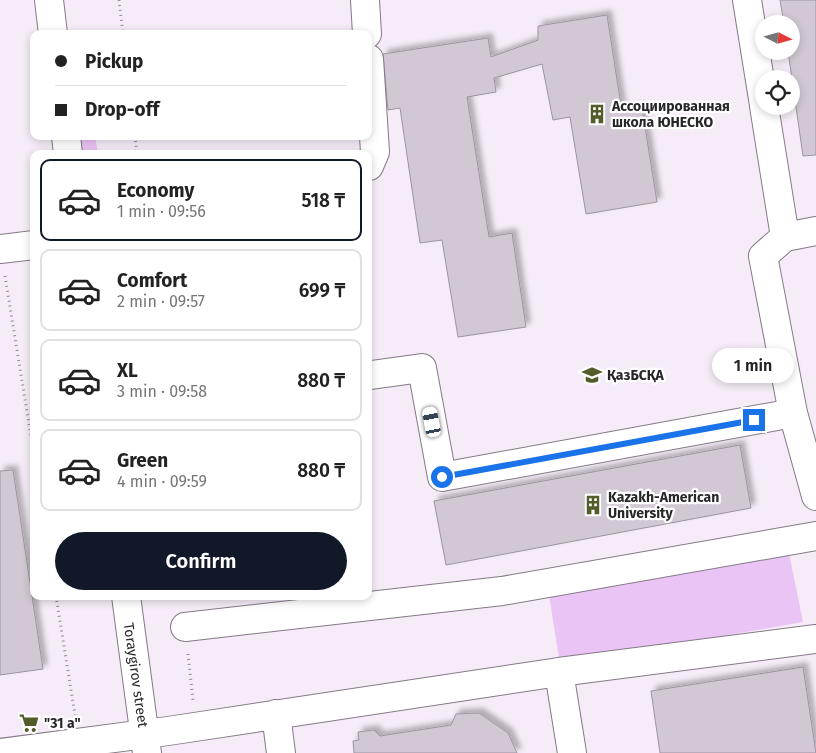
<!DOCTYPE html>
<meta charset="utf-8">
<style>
:root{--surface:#fff;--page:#f6f6f6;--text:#222;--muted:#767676;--line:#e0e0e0;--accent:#111827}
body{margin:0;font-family:"Fira Sans",sans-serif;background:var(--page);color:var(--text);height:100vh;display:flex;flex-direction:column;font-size:19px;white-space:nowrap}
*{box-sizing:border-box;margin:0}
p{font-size:16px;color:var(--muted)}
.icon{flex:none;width:28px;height:28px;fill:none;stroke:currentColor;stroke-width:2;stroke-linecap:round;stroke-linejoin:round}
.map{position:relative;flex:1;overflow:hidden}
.panel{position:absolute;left:30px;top:150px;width:342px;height:450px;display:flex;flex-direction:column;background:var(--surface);border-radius:10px;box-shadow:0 2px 8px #0003}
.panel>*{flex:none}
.top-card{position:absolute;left:30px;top:30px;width:342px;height:110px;border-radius:10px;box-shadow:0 2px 8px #0003;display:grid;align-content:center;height:110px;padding:0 25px;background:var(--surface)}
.needle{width:32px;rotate:96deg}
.tools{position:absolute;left:755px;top:15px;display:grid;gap:10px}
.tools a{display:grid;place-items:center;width:45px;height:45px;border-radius:50%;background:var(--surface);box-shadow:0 2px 8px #0003;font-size:25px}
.end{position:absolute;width:22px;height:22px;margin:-11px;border:6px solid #1a73e8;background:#fff;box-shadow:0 0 0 2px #fff}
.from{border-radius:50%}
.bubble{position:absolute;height:35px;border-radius:18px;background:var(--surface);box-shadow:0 2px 8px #0003;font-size:16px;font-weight:600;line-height:35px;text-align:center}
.car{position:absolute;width:15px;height:30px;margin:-15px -8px;border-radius:6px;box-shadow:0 0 4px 1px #0007;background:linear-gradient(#fff 24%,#345 0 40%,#fff 0 76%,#345 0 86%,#fff 0)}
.top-card b{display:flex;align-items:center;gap:18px;height:48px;font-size:19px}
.top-card b+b{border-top:1px solid var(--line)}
.top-card i{width:12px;height:12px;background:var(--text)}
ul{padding:9px 0 0;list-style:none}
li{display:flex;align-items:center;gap:15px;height:82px;margin:0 10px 8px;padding:0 15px;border:2px solid var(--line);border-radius:10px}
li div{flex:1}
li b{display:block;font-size:19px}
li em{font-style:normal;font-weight:600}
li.on{border-color:var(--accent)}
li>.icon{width:45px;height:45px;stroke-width:1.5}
.button{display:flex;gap:10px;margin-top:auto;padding:10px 25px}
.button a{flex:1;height:58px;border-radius:30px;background:var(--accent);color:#fff;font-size:20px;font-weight:600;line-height:58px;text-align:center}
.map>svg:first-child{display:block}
.green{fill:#ebc4f6}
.building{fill:#d1c8d4;stroke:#9c949e;filter:url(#shadow)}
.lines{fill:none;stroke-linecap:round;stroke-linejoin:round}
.minor-casing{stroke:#837a85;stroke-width:30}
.path{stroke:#918b92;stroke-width:3;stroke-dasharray:1 4;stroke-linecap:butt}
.minor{stroke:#fff;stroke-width:28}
.route{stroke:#1a73e8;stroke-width:6}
.labels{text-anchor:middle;stroke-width:4.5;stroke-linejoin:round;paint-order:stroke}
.poi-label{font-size:14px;font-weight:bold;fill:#29262a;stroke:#fff;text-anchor:start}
.street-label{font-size:14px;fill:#29262a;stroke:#fff}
</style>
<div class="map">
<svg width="816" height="753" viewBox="0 0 816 753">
<defs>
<filter id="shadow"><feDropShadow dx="4.5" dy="-4.5" stdDeviation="2.5" flood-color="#0004"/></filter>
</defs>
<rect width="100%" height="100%" fill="#f5ecf7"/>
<path class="green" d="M80 136H95L98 154H82Z
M788 548 803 622 683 643 559 658 549 595Z"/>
<path class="building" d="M780 0H816V155L803 156 788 51H791V24H784Z
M607 15 622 112 642 108 657 202 586 214 570 117 553 120 542 64 494 78 496 92 467 97 489 237 512 233 526 327 458 337 442 240 420 243 400 108 388 110 383 54 488 38 491 57 538 40V26Z
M740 445 751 508 446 565 434 501Z
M13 470 43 669 0 675V471Z
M803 667 816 753H660L651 691Z
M479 713 508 733 517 753H354L353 741 359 740 358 732 374 730 380 736 451 725 456 714Z"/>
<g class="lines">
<defs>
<path id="minor" d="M49 0 53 34
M365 0 367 34
M747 0 764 105
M369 59 375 152 369 166
M764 106 785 237 816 231
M66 136 68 154
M785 237 763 256 793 413 816 496
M0 249 34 245
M371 375 422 368 442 477 793 413
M126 596 147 753
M185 627 502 591 816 536
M559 672 816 639
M276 714 281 753
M0 753 168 731 559 672 572 753"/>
</defs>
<use href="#minor" class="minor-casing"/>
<path class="path" d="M119 0 123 34
M135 136 137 154
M5 276 34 455
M56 596 75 715
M188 654 193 700"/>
<use href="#minor" class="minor"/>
</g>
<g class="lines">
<path class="route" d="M442 477 754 420"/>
</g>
<defs>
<symbol id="building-bare" viewBox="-9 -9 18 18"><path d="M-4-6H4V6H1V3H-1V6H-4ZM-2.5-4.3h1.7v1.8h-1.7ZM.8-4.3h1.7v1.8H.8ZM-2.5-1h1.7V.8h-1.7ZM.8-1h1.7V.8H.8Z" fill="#535b29" stroke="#fff" stroke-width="2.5" paint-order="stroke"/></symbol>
<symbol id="university-bare" viewBox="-9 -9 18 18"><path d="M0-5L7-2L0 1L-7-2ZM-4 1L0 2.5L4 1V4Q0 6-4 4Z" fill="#535b29" stroke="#fff" stroke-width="2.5" paint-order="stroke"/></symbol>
<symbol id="supermarket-bare" viewBox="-9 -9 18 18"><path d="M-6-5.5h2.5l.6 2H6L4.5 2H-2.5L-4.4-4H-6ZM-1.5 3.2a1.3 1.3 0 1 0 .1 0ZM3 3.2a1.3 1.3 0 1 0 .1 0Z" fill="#535b29" stroke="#fff" stroke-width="2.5" paint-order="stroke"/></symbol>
</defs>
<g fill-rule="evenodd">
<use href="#building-bare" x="583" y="100" width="28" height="28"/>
<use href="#university-bare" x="578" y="361" width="28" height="28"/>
<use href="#building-bare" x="579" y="491" width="28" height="28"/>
<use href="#supermarket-bare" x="15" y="709" width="28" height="28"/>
</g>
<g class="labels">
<g class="poi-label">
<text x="612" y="111">Ассоциированная<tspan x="612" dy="16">школа ЮНЕСКО</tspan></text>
<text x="607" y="380">ҚазБСҚА</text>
<text x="608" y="502">Kazakh-American<tspan x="608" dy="16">University</tspan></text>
<text x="44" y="728">"31 а"</text>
</g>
<g class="street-label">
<text transform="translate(136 675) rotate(82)" y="5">Toraygirov street</text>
</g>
</g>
</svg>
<div class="tools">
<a><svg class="needle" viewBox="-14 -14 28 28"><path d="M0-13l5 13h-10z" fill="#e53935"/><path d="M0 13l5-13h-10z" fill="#767676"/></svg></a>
<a><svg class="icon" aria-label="locate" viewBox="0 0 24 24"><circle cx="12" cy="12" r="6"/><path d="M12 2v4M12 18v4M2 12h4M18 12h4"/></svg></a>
</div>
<i class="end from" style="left:442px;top:477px"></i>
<i class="end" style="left:754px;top:420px"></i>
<div class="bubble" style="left:712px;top:348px;width:82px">1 min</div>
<i class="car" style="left:432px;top:422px;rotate:349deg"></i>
<div class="top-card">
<b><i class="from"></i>Pickup</b>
<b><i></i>Drop-off</b>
</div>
<section class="panel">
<ul>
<li class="on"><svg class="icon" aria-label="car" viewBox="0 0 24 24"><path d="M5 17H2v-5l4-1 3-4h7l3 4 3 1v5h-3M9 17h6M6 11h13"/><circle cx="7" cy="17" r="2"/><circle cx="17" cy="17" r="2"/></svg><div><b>Economy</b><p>1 min · 09:56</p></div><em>518 ₸</em></li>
<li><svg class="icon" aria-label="car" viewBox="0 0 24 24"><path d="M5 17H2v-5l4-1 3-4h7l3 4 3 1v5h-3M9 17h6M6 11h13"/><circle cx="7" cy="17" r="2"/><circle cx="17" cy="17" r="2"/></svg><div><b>Comfort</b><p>2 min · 09:57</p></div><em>699 ₸</em></li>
<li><svg class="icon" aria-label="car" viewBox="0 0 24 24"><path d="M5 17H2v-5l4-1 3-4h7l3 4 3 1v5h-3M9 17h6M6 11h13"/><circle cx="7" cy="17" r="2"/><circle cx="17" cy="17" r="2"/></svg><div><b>XL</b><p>3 min · 09:58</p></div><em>880 ₸</em></li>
<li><svg class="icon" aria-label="car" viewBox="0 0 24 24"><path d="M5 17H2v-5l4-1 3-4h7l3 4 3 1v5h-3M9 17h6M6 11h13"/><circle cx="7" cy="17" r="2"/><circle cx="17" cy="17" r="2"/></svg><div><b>Green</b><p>4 min · 09:59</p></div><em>880 ₸</em></li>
</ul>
<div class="button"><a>Confirm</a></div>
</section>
</div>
